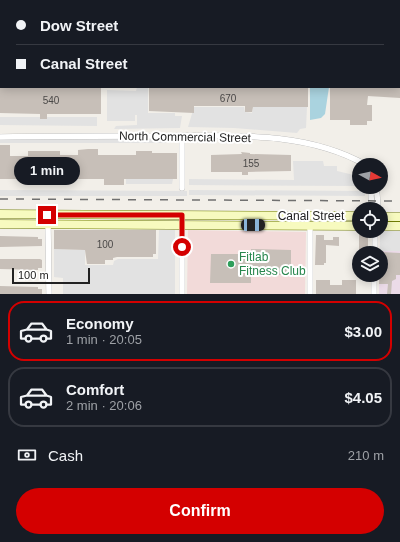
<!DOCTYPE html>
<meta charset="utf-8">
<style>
:root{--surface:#171b24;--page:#20242c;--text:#f1f3f6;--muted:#9ea1a6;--line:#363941;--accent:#d40000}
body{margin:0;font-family:Helvetica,sans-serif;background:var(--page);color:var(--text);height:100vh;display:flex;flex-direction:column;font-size:15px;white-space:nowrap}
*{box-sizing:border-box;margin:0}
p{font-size:13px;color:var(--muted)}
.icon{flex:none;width:22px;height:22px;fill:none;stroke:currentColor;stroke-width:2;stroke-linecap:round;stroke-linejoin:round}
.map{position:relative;height:294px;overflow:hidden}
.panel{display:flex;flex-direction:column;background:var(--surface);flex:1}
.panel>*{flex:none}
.banner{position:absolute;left:0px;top:0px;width:400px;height:88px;box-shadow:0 2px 10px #0003;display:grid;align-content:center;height:88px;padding:0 16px;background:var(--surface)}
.needle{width:26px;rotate:98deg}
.buttons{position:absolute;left:352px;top:158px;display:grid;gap:8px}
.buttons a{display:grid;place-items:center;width:36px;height:36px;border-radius:50%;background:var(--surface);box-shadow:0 2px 10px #0003;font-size:20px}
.scale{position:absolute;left:12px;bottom:10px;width:78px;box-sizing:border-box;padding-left:4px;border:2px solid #222;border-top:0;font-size:11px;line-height:14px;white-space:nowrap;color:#222;-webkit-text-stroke:3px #fff;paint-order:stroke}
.end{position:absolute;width:18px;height:18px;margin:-9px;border:5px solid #d40000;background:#fff;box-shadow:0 0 0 2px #fff}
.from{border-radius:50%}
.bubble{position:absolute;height:28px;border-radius:14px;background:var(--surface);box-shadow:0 2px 10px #0003;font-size:13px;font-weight:800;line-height:28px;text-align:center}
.car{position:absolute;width:12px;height:24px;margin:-12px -6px;border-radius:5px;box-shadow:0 0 3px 1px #0007;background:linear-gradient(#222 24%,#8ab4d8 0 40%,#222 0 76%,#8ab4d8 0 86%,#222 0)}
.banner b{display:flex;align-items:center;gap:14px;height:38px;font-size:15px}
.banner b+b{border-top:1px solid var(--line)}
.banner i{width:10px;height:10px;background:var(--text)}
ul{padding:7px 0 0;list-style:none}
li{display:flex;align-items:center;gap:12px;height:60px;margin:0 8px 6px;padding:0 8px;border:2px solid var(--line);border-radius:16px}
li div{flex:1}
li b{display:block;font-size:15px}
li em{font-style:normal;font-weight:800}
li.selected{border-color:var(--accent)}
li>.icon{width:36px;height:36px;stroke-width:1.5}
.pay{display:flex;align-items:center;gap:10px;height:44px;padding:0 16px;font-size:15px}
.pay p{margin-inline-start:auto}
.button{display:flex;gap:8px;margin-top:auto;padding:8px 16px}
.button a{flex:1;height:46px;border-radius:24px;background:var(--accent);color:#fff;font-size:16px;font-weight:800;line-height:46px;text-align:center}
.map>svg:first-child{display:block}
.commercial{fill:#f2dad9}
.industrial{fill:#ebdbe8}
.parking{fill:#e2e2e2}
.water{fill:#aad3df}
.building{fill:#c7bfb8}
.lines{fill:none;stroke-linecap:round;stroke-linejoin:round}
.street-casing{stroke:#a9a9a9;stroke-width:6}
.secondary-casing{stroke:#707d05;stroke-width:9}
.street{stroke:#fff;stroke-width:5.5}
.secondary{stroke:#f7fabf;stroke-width:8}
.rail{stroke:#707070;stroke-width:1.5;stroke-dasharray:8 8;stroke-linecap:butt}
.route{stroke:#d40000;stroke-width:5}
.leisure-dot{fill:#2e9e5b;stroke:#fff;stroke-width:1.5}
.labels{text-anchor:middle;stroke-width:4;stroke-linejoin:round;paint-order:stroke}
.number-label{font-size:10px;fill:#4b4948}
.street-label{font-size:12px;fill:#222;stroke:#fff}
.leisure-label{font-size:12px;fill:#27864d;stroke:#fff;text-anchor:start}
</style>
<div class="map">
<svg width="400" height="294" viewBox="0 0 400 294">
<rect width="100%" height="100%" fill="#f2efe9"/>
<path class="commercial" d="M188 230 306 232 305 294H187Z"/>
<path class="industrial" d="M380 232H400V294H379Z"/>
<path class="parking" d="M137 87H148V113H175V116H182L180 128 114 129 116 126 137 125V115H135V121H107V90L136 91Z
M194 107H244L245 112 252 113 253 107H307L306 128 300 129 297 133 234 128 188 127Z
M0 117H97V126L0 125Z
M166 138V143H0V139Z
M293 161H323L324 166H337V171L358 176V186L189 185V179L294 180Z
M126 179H173L172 184H126Z
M0 190 187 191V196H0Z
M189 190 365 191V196L189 195Z
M159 230H175V294H63V278L54 277V249L85 250V265H113L114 261 118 259H158Z
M380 231H400V251H380Z"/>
<path class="water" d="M0 0H246V1H1V52Z
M310 87H329L325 114 321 118 310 120Z"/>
<path class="building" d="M0 87H101V114H47V119H40V114L0 113Z
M149 87H308V107H253L252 112H245V106H194V113L149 111Z
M330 87H400V98L368 96 367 105H372V121H367V125H350V120H330Z
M0 145H10V156H28V151H60V155H78V150L88 149H98V155H136V151H152V153H177V179H124V185H104V179H70V184H61V179H0Z
M241 152 250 153V154L291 155V171L248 172V175H242V172H211V155L242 154Z
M54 230H156V254H153V257H117L113 258V260H105V264H87L85 250 54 249Z
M316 235H324V240H333V237H339V246L326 245V263H324V265H315Z
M359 235H368V253H359Z
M0 236 38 237V239H42V246L0 247Z
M251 249 291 250V275H251V283H210L211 254H251Z
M381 252 400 253V275H396V279L392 281 391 294H387L388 284H379Z
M0 259H40L42 260V268H38V270L0 269Z
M316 280H330V285H342V280H356V294H316Z
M0 286 38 287V289H42V294H0Z"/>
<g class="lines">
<defs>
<path id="street" d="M0 137C54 136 107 136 161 136 229 136 305 130 366 165
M374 187 377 194 378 209
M182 188V136
M372 209 371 195 374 187
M182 215V294
M48 225 49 294
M375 253V231
M310 294V225
M374 294V275"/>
<path id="secondary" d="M0 214 359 216
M381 217H400
M0 224 359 226
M381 226H400"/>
</defs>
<use href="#street" class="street-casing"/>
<use href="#secondary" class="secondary-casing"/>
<use href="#street" class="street"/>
<use href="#secondary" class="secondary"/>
<path class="rail" d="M0 199 400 201"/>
</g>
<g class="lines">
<path class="route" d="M47 215H182V247"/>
</g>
<circle class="leisure-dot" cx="231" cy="264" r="4"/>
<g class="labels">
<g class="number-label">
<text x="228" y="102">670</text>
<text x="51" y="104">540</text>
<text x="251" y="167">155</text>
<text x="105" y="248">100</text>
</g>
<g class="street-label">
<text transform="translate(185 137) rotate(1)" y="4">North Commercial Street</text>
<text x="311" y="220">Canal Street</text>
</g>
<g class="leisure-label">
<text x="239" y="261">Fitlab<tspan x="239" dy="14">Fitness Club</tspan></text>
</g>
</g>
</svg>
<div class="buttons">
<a><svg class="needle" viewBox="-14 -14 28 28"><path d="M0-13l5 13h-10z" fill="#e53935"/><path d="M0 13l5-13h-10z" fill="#9ea1a6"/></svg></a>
<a><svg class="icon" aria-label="locate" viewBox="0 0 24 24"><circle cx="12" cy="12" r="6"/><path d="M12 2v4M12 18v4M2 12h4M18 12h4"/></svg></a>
<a><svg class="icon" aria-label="layers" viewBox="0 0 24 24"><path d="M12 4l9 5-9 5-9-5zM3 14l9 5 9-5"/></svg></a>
</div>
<div class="scale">100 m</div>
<i class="end from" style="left:182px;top:247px"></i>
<i class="end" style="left:47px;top:215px"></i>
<div class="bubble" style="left:14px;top:157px;width:66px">1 min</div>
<i class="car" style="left:253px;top:225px;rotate:90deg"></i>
<div class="banner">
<b><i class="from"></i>Dow Street</b>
<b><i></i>Canal Street</b>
</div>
</div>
<section class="panel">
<ul>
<li class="selected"><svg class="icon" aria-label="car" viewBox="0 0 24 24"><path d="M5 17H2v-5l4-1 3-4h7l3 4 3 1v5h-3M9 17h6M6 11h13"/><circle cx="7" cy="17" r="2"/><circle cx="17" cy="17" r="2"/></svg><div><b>Economy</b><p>1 min · 20:05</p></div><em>$3.00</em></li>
<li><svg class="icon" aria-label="car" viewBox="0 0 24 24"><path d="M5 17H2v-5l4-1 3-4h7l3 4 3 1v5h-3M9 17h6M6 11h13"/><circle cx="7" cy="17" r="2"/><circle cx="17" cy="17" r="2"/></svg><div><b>Comfort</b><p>2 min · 20:06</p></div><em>$4.05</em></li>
</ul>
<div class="pay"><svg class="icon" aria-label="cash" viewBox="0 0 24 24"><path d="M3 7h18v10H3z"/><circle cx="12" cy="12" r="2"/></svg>Cash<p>210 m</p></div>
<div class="button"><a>Confirm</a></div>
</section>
